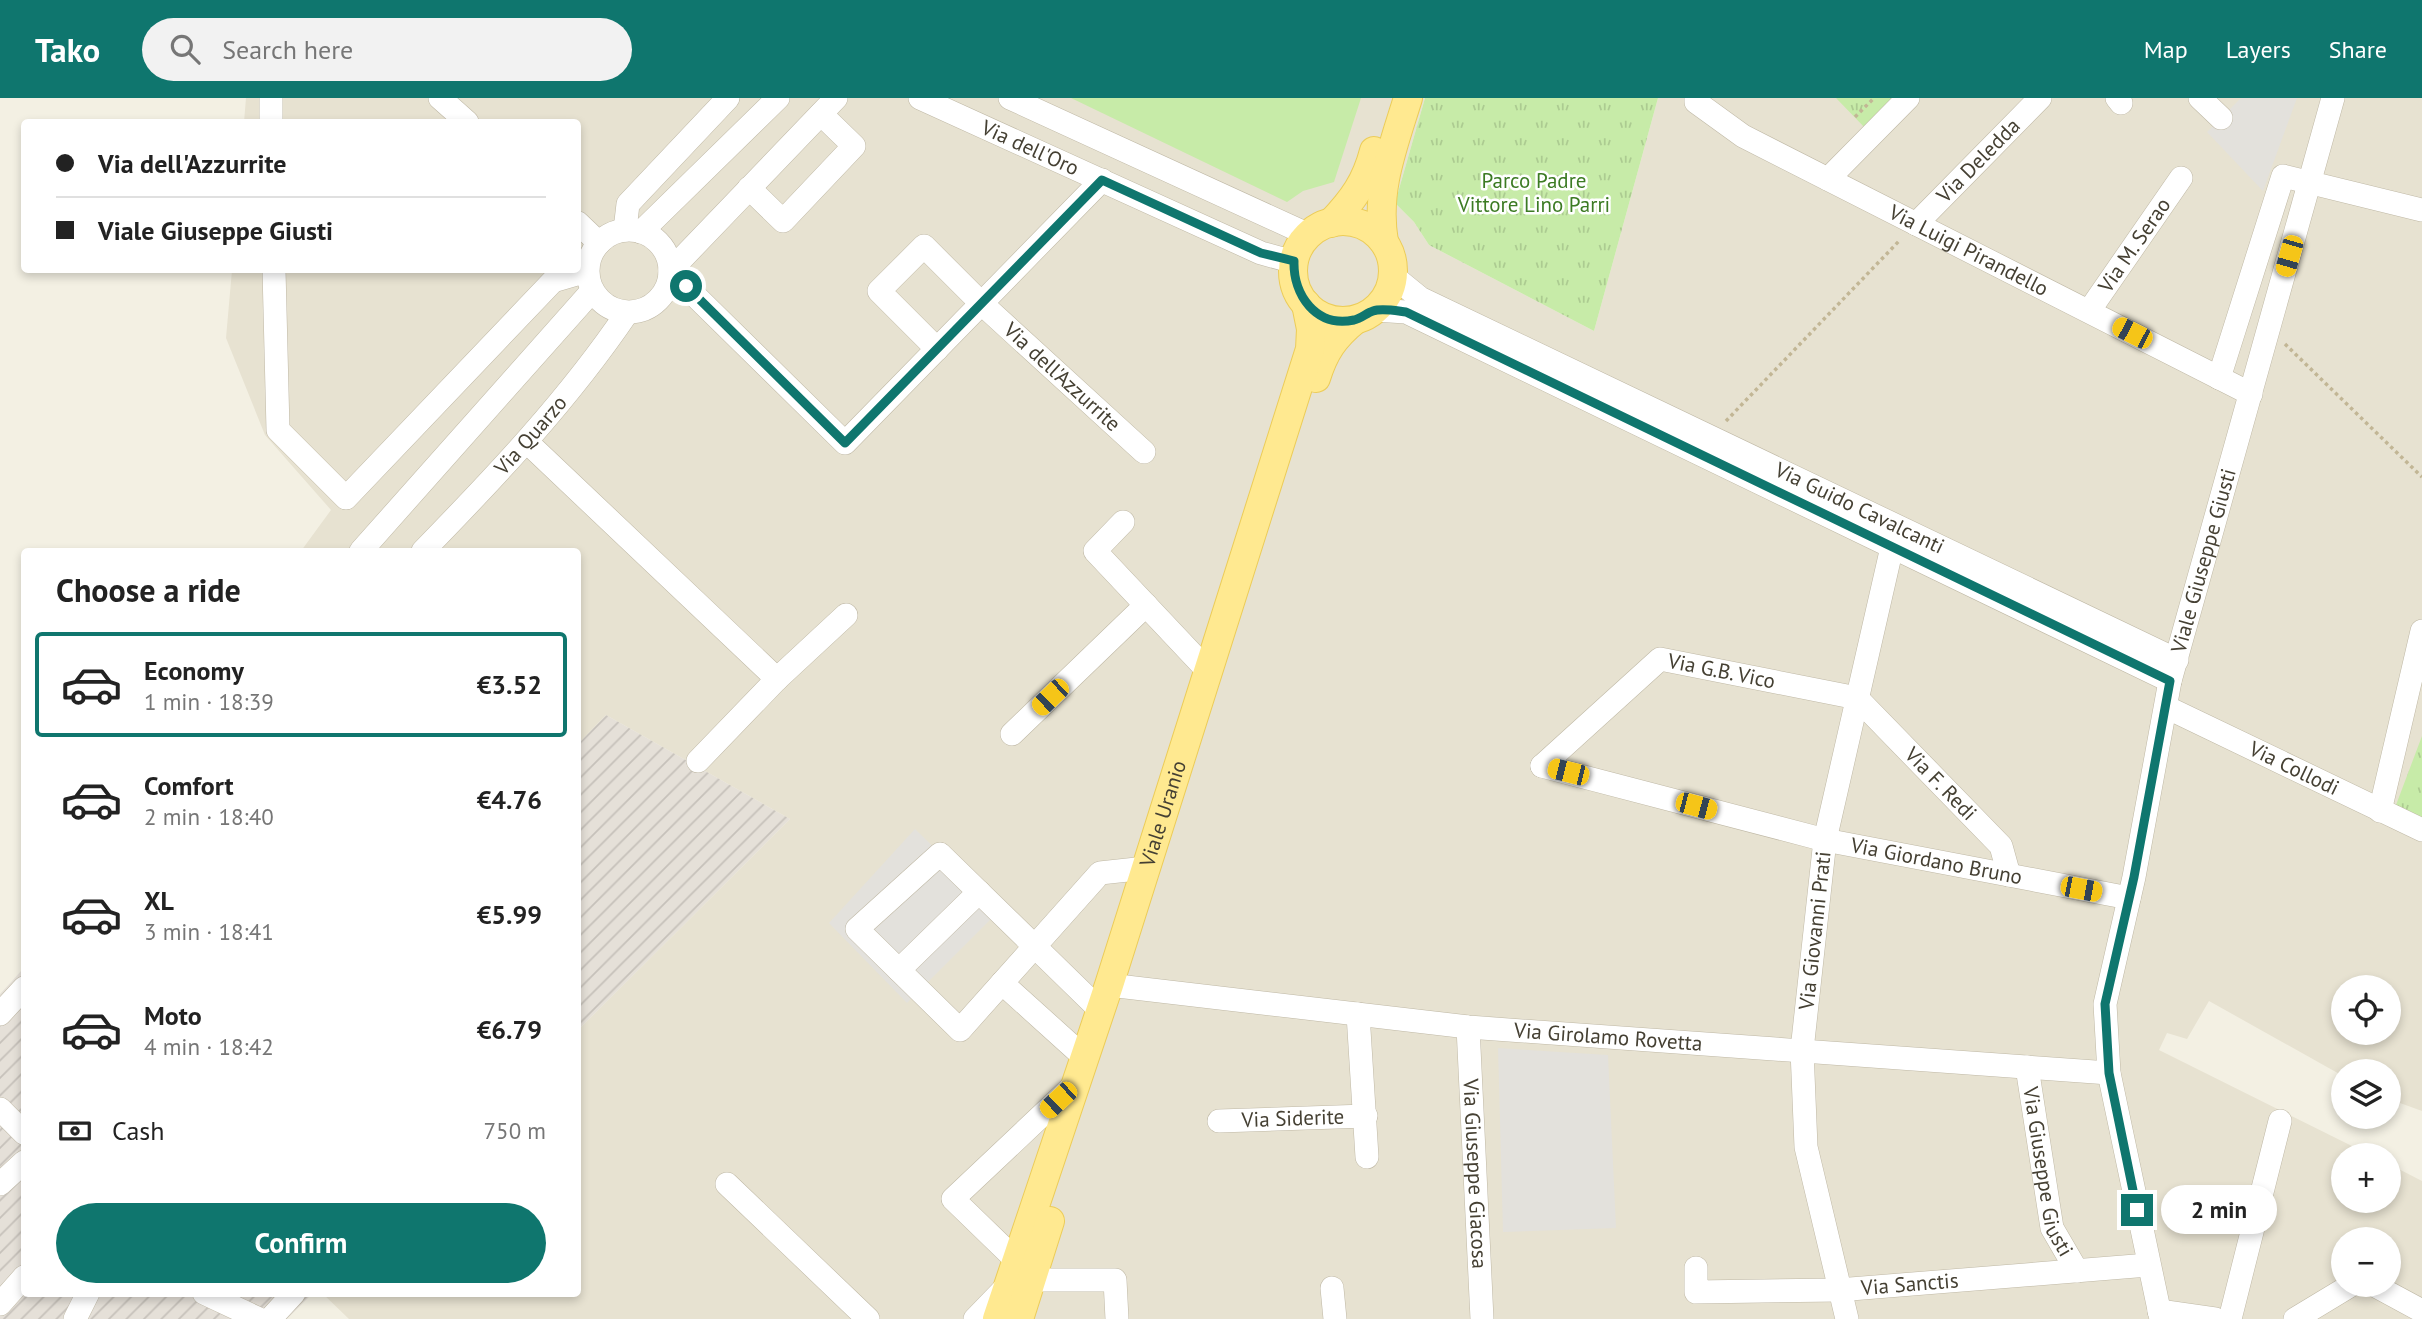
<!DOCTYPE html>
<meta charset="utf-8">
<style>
:root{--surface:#fff;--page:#f2f2f2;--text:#222;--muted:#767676;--line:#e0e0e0;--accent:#0f766e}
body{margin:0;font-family:"PT Sans",sans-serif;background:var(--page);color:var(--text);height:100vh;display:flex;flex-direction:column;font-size:26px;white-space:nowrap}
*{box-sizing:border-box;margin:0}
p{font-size:23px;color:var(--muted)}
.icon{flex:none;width:38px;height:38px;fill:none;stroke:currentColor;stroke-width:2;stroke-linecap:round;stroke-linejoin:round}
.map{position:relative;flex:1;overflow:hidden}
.sheet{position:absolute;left:21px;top:450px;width:560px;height:749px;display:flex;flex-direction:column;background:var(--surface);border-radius:7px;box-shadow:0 4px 10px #0003}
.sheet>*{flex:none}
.banner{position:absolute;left:21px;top:21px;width:560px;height:154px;border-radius:7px;box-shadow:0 4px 10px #0003;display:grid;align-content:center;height:154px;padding:0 35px;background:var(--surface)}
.controls{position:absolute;left:2331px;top:877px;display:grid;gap:14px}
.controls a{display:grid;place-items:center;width:70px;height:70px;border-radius:50%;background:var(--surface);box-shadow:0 4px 10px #0003;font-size:35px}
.end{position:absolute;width:32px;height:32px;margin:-16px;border:9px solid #0f766e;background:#fff;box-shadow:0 0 0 4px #fff}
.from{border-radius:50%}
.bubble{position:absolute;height:49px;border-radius:24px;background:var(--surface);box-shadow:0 4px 10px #0003;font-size:23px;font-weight:700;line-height:49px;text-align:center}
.car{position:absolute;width:21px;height:42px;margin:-21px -10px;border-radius:9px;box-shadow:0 0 5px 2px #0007;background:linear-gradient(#f5c518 24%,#345 0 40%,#f5c518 0 76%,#345 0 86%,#f5c518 0)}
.banner b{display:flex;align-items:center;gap:24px;height:66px;font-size:26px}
.banner b+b{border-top:2px solid var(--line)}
.banner i{width:18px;height:18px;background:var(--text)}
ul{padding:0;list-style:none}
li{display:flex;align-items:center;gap:21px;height:105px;margin:0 14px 10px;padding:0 21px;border:4px solid transparent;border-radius:7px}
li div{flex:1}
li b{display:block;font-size:26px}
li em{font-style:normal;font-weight:700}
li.current{border-color:var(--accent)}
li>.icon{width:63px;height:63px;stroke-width:1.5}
h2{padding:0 35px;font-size:32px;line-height:84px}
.pay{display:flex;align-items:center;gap:18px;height:77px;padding:0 35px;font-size:26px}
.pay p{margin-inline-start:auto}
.button{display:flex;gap:14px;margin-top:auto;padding:14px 35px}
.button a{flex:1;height:80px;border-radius:42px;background:var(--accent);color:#fff;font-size:28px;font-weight:700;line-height:80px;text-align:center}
header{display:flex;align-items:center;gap:42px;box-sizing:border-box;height:98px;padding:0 35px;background:var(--accent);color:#fff}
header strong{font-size:33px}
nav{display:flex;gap:38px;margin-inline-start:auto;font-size:24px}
.search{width:490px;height:63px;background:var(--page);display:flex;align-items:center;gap:18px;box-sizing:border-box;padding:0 24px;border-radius:38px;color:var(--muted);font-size:26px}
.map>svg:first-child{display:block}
.residential{fill:#e7e2d1;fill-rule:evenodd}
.industrial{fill:url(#industrial-furrows)}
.park{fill:url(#park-tufts)}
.garden{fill:#c7eba8}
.parking{fill:#e3e1dc}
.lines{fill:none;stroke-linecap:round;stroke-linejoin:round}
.minor-casing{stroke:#bfb8a5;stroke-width:24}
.major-casing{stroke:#eccc58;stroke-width:30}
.path{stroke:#c2b695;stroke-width:3.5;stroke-dasharray:3.5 3.5;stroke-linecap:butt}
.minor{stroke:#fff;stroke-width:23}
.major{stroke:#ffe990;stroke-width:28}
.route{stroke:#0f766e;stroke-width:9}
.labels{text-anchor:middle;stroke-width:5;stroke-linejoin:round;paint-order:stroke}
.street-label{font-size:21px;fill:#454033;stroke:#fff}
.park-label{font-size:21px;fill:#3c7b23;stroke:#fff}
</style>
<header>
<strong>Tako</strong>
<div class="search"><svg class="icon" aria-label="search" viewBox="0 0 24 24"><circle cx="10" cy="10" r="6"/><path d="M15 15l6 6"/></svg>Search here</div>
<nav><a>Map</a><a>Layers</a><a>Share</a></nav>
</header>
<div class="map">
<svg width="2422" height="1221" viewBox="0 0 2422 1221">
<defs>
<pattern id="industrial-furrows" width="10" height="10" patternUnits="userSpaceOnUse" patternTransform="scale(1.75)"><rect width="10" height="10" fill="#e5e0d8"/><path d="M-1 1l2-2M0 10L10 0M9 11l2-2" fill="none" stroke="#c6c1ba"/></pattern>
<pattern id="park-tufts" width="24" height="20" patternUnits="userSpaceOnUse" patternTransform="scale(1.75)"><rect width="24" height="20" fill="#c7eba8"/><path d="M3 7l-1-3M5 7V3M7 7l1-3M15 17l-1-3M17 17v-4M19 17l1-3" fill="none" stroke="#accb91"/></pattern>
</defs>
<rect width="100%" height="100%" fill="#f3f0e3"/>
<path class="residential" d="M246 0H1425L1395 105 1414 124 1429 147 1594 233 1658 0H2422V1013L2389 1001V973H2343V978L2209 903 2187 941 2167 935 2159 952 2370 1057H2343V1102H2389V1066L2422 1083V1221H349L322 1195H578V932L790 721 606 617 578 646V453H301L331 412 265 337 226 240 232 172H578V24H244ZM2343 889H2389V934H2343ZM2343 1141H2389V1186H2343Z"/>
<path class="industrial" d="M606 617 790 721 578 932V646Z
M24 870V1195H313L287 1221H0V896Z"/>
<path class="park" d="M1425 0H1658L1594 233 1429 147 1414 124 1395 105Z
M1836 0H1897L1866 31Z
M2422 638V722L2396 707Z"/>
<path class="garden" d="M1071 0H1361L1334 84 1303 93 1287 104Z"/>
<path class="parking" d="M2241 0H2297L2263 93 2207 34Z
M915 731 999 813 907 905 829 825Z
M1498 950 1608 957 1616 1130 1503 1134Z"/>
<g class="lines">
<defs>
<g id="minor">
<path d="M271 0V24"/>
<path d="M440 0 467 24"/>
<path d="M836 0 670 173 845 345 1102 82"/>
<path id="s1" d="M920 0 1261 155 1294 164"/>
<path d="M1010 0 1309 137"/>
<path id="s2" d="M1696 0V4L1743 38 2251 296"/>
<path d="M2117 0 2121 5"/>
<path d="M2200 0 2221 20"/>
<path d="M1828 81 1908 0"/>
<path d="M749 90 783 123 854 48 821 16"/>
<path d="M578 125 599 145"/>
<path id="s3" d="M1916 126 2040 0"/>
<path d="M625 132 628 106 728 0"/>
<circle cx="629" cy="173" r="41"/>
<path d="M641 134 778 0"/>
<path d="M274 172 278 332 346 400 553 183 587 173"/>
<path id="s4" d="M1393 178 1420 200 2177 562"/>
<path d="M1375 212 1406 214 2170 583"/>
<path id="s5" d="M2089 213 2181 80"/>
<path id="s6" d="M937 251 879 193 924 148 981 205 1144 354"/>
<path d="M2219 280 2283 78 2422 112"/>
<path d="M528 345 777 581"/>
<path d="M1123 424 1095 453 1208 573"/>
<path d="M361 453 592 193"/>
<path id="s7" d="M423 453C497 377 568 302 627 215"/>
<path id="s8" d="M2166 609 2422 732"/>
<path d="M1012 636 1146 507"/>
<path d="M698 663 777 581 846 517"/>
<path id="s9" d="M1542 668 1825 742 2129 800"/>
<path id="s10" d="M1542 668 1660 561 1857 600 2001 748 2009 777"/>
<path d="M2380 713 2422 533"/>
<path d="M899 872 979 794"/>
<path d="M1002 885 1084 959"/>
<path id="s11" d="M1109 887 1468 929 2109 975"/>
<path d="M1100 912C1047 860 994 808 940 756L857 831 960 932C1007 880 1053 827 1100 775L1146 770"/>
<path d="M0 916 24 890"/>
<path d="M1358 916 1367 1059"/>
<path id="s12" d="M1468 929 1482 1221"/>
<path id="s13" d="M2027 969 2052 1130 2077 1173"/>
<path d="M1076 985 953 1101 1017 1163 1031 1182H1115L1117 1221"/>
<path d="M0 1011 24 1035"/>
<path id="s14" d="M1219 1023 1366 1018"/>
<path d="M0 1086 24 1064"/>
<path d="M727 1086 868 1221"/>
<path id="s15" d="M1696 1170V1194L1838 1192 2148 1167"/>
<path d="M2372 1186 2422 1213"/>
<path d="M1332 1190 1335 1221"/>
<path d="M204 1195 259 1221"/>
<path d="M0 1206 24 1179"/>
<path d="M2159 1213 2215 1221"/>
<path d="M75 1221 88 1195"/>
<path d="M270 1221 294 1195"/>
<path d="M975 1221 1006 1189"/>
<path id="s16" d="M1847 1221 1806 1049 1802 952 1825 742 1892 449"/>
<path id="s17" d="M2161 1221 2109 975 2105 906 2134 779 2170 583 2333 0"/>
<path d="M2230 1221 2280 1023"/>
<path d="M2295 1221 2353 1186"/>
</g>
<g id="major">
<circle cx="1343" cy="173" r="50"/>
<path d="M1331 125C1353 102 1366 84 1374 53"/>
<path d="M1384 144C1375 93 1393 49 1408 0"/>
<path d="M1316 280C1324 254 1334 239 1355 222"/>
<path id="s18" d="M997 1221 1109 887 1310 251 1311 231 1306 206"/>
<path d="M1019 1221 1050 1123"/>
</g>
</defs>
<use href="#minor" class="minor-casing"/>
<use href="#major" class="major-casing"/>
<path class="path" d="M1855 19 1874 0
M2285 246 2422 379
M1726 323 1900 142"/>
<use href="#minor" class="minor"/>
<use href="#major" class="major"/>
</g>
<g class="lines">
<path class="route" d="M686 188 845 345 1102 82 1261 155 1294 163C1293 197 1316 230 1354 222 1361 220 1367 215 1373 213 1382 210 1397 213 1406 214L2170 583 2134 779 2105 906 2109 975 2137 1112"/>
</g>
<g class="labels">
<g class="street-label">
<text dy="7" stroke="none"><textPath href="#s1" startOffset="121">Via dell'Oro</textPath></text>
<text dy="7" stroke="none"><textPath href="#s3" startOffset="89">Via Deledda</textPath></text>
<text dy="7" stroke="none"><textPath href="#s5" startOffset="80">Via M. Serao</textPath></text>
<text dy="7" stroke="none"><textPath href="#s2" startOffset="315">Via Luigi Pirandello</textPath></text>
<text dy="7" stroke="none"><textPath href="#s6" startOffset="336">Via dell'Azzurrite</textPath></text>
<text dy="7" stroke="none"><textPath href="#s7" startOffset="158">Via Quarzo</textPath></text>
<text dy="7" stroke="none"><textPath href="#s4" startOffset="522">Via Guido Cavalcanti</textPath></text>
<text dy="7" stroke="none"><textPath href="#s17" startOffset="775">Viale Giuseppe Giusti</textPath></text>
<text dy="7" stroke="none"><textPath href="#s10" startOffset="222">Via G.B. Vico</textPath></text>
<text dy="7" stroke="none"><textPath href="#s8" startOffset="142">Via Collodi</textPath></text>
<text dy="7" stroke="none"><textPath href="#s10" startOffset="480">Via F. Redi</textPath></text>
<text dy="7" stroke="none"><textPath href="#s18" startOffset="532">Viale Uranio</textPath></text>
<text dy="7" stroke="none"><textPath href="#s9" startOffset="406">Via Giordano Bruno</textPath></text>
<text dy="7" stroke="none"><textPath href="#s16" startOffset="394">Via Giovanni Prati</textPath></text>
<text dy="7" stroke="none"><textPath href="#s11" startOffset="502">Via Girolamo Rovetta</textPath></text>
<text dy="7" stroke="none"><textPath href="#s14" startOffset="74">Via Siderite</textPath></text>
<text dy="7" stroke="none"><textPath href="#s13" startOffset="107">Via Giuseppe Giusti</textPath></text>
<text dy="7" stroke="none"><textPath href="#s12" startOffset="147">Via Giuseppe Giacosa</textPath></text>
<text dy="7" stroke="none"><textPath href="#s15" startOffset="238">Via Sanctis</textPath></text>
</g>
<g class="park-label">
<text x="1534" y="90">Parco Padre<tspan x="1534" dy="24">Vittore Lino Parri</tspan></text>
</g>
</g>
</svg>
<div class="controls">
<a><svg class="icon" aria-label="locate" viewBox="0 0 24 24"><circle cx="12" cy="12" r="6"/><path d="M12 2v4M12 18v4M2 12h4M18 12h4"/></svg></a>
<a><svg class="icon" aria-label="layers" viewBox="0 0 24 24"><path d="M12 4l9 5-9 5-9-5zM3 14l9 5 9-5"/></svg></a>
<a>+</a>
<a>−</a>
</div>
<i class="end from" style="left:686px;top:188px"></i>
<i class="end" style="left:2137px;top:1112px"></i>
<div class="bubble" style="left:2161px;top:1087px;width:116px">2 min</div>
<i class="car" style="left:2289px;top:158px;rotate:196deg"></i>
<i class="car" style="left:2132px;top:235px;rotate:297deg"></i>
<i class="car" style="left:1050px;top:599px;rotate:226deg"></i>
<i class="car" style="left:1568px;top:674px;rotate:284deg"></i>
<i class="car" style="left:1696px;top:708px;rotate:105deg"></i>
<i class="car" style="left:2081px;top:791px;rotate:101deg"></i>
<i class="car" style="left:1058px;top:1002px;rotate:227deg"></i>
<div class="banner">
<b><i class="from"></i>Via dell'Azzurrite</b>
<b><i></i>Viale Giuseppe Giusti</b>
</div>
<section class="sheet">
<h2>Choose a ride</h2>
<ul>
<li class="current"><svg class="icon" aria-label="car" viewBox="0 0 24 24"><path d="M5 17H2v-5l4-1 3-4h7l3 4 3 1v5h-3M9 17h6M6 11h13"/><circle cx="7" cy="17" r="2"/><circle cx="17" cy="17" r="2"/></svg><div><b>Economy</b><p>1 min · 18:39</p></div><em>€3.52</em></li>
<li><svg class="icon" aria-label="car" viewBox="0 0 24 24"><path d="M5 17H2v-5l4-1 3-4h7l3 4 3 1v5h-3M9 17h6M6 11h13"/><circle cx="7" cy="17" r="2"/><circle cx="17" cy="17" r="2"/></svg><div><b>Comfort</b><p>2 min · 18:40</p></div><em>€4.76</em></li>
<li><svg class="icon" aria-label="car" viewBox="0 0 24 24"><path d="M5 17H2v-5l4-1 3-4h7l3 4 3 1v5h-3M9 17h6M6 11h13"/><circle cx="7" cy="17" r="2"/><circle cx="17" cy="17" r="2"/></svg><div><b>XL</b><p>3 min · 18:41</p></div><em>€5.99</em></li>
<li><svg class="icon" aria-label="car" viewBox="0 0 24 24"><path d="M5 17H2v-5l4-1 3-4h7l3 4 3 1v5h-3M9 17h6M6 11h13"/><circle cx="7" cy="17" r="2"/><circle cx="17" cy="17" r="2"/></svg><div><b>Moto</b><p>4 min · 18:42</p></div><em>€6.79</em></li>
</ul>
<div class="pay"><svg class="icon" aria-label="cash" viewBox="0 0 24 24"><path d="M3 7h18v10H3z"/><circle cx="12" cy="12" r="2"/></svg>Cash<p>750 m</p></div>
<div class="button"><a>Confirm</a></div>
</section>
</div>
